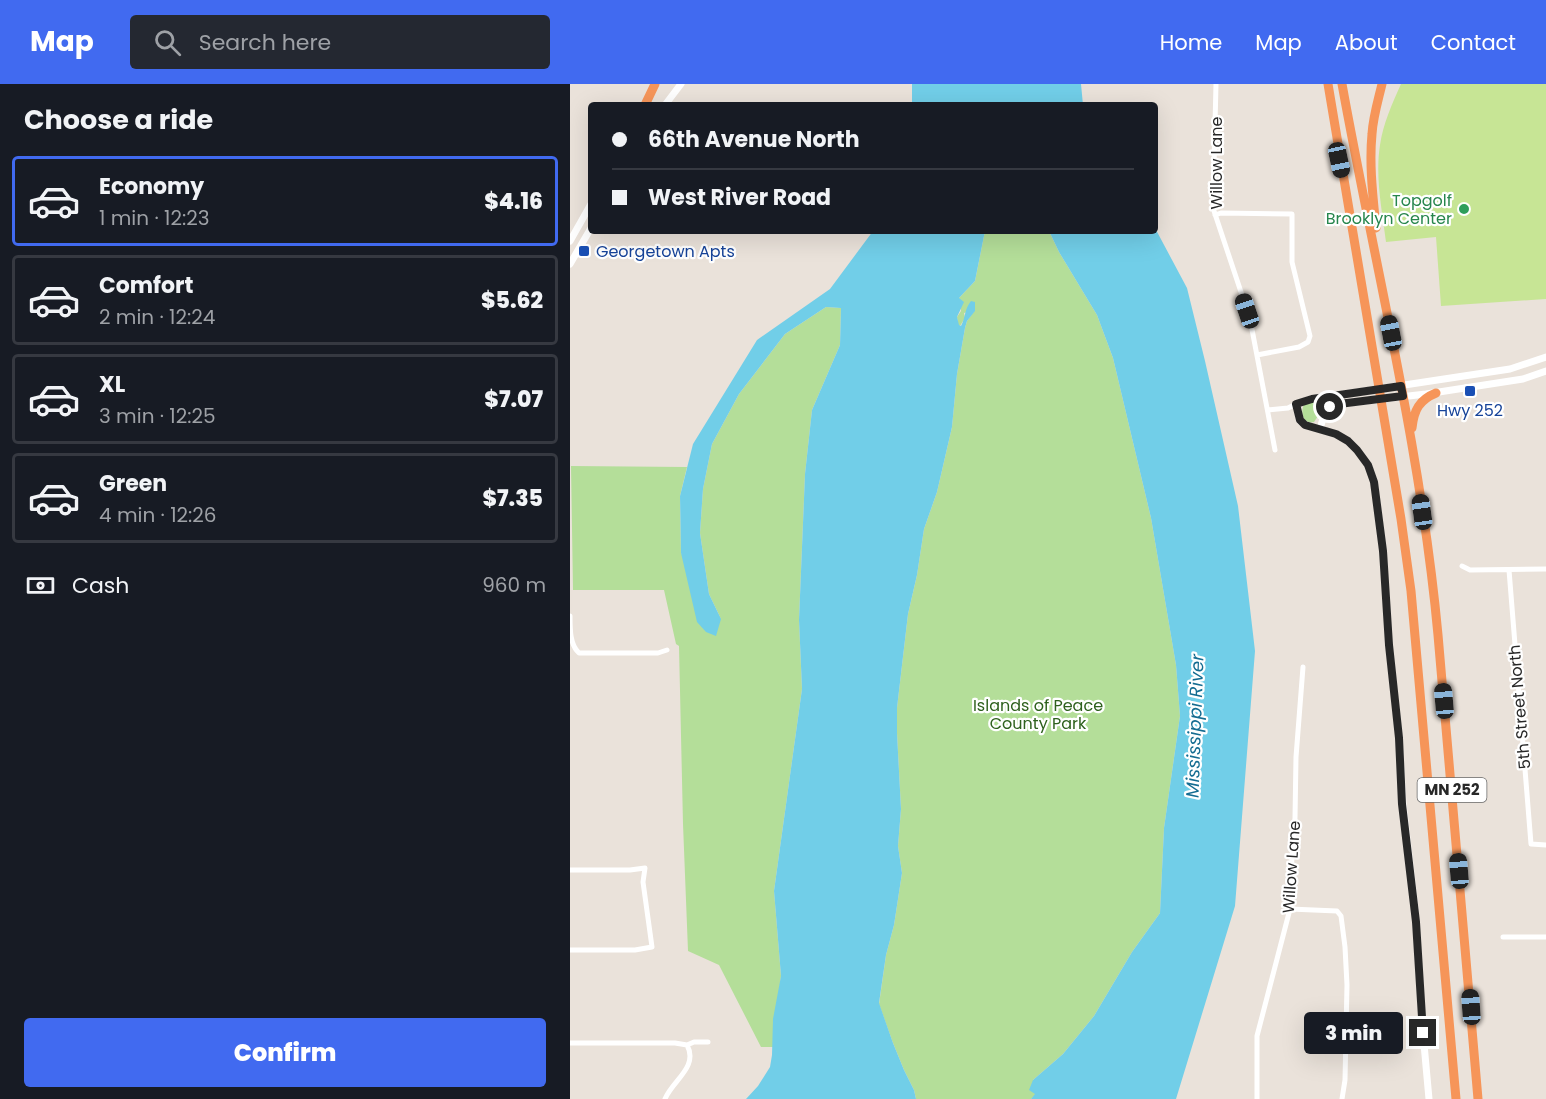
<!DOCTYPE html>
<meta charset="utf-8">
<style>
:root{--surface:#171b24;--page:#242831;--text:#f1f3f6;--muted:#9ea1a6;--line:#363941;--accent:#416af0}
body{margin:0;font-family:Poppins,sans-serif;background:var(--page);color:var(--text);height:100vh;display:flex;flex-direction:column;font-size:22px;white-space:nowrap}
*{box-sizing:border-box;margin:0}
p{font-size:20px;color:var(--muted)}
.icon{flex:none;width:33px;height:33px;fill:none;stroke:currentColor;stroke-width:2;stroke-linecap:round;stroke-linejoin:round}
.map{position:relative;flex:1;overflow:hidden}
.sheet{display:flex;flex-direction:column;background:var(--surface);width:570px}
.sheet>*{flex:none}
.banner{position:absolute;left:18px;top:18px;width:570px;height:132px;border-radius:6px;box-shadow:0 6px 24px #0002;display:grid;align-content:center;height:132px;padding:0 24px;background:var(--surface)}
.end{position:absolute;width:27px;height:27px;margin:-14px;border:8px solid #282828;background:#fff;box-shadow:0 0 0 3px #fff}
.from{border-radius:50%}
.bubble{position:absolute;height:42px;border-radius:6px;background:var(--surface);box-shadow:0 6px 24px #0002;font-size:20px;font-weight:800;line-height:42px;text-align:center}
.car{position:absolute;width:18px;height:36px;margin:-18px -9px;border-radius:8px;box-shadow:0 0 4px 2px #0007;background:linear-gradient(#222 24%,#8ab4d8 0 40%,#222 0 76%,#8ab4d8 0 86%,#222 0)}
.banner b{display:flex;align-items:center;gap:21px;height:57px;font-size:22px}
.banner b+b{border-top:2px solid var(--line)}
.banner i{width:15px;height:15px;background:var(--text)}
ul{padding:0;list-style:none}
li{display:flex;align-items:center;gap:18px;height:90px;margin:0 12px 9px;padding:0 12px;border:3px solid var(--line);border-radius:6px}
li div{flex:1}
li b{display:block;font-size:22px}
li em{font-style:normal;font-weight:800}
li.on{border-color:var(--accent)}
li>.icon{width:54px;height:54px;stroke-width:1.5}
h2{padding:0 24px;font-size:27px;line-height:72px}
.pay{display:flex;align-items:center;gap:15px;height:66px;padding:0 24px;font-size:22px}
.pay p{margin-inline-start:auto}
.cta{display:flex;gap:12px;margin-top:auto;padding:12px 24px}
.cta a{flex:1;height:69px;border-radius:6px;background:var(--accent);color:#fff;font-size:24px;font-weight:800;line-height:69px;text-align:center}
header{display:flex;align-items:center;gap:36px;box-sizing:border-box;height:84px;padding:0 30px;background:var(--accent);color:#fff}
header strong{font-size:28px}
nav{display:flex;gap:33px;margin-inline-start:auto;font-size:21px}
.search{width:420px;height:54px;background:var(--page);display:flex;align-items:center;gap:15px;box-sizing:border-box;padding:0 21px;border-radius:6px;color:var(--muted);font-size:22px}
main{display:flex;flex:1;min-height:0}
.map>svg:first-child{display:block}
.green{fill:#b4de99}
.pitch{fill:#c7e595}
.water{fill:#71cee8}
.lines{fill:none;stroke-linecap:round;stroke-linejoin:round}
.street{stroke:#fff;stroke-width:5}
.secondary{stroke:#fff;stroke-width:7}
.highway{stroke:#f69559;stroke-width:9}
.route{stroke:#282828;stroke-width:8}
.leisure-dot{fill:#2e9e5b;stroke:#fff;stroke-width:2}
.transit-dot{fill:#1a4fb4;stroke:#fff;stroke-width:2}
.labels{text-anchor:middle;stroke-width:4.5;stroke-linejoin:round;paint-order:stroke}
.shield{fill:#fff;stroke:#686868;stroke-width:1.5}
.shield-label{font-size:15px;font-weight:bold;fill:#282828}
.street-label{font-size:16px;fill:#282828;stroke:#fff}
.leisure-label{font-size:16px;fill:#27864d;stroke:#fff;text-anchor:end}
.transit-label{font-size:16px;fill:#164399;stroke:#fff;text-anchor:start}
.park-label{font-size:16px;fill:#2e611d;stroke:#fff}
.water-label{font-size:18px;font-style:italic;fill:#146c91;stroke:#fff}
</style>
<header>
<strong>Map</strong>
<div class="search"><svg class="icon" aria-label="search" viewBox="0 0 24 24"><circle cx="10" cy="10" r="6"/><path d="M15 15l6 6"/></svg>Search here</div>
<nav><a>Home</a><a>Map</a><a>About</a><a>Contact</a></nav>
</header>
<main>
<section class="sheet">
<h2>Choose a ride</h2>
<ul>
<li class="on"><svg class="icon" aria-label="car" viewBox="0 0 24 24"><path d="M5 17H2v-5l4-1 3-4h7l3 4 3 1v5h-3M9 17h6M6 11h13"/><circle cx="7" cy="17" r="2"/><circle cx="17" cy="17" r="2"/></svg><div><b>Economy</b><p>1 min · 12:23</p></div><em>$4.16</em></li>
<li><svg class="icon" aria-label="car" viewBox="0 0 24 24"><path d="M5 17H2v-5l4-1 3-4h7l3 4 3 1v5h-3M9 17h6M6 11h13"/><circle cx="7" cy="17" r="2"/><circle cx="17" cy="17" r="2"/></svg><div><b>Comfort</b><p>2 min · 12:24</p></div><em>$5.62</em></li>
<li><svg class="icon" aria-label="car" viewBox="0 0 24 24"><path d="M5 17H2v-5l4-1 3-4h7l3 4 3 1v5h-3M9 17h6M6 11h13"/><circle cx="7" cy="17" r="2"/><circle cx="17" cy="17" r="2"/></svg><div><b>XL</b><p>3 min · 12:25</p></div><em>$7.07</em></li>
<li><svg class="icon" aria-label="car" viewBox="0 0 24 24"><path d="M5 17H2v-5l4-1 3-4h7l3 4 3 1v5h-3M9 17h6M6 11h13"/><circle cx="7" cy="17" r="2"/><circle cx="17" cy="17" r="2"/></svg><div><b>Green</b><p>4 min · 12:26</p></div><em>$7.35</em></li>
</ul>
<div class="pay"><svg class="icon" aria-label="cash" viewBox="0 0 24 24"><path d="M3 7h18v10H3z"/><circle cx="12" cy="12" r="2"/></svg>Cash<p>960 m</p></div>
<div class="cta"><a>Confirm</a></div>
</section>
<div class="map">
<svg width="976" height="1015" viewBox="0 0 976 1015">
<rect width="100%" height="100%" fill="#eae2da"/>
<path class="green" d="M415 147H479L489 168 527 231 543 274 581 434 606 581 610 632 594 744 590 829 562 868 524 932 493 970 463 996 466 1010 461 1015H346L344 1006 334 986 323 959 309 920 316 871 324 841 332 789 328 762 331 725 327 649V624L338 530 347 491 354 445 367 408 382 343 387 290 395 244 397 237 405 226 394 229 395 234 390 242 388 241 387 233 391 227 389 214 405 197Z
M256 223 271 224 270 261 242 326 235 390 229 536 232 605 204 807 211 892 203 963H191L149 881 118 867 113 740 109 562 106 560 94 506H3L1 382 117 383 110 412 111 469 151 535 139 510 130 449 133 405 142 360 169 310 215 250Z
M760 315 761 318 752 326 744 338C733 340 730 329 734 320Z"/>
<path class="pitch" d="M831 0H976V215L871 222 866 153 816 158C812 126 805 93 810 61 813 40 822 20 831 0Z"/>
<path class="water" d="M342 0H511L513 21H342Z
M585 144 617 204 635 277 668 422 685 567 665 822 606 1015H461L465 1010 459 1006 463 996 493 970 524 932 562 868 590 829 594 744 610 632 606 581 581 434 543 274 527 231 489 168 479 147H585Z
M303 147H415L405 197 389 214 394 218 387 233 389 241 391 242C396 232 394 226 401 217L405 218V227L397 237 395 244 387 290 382 343 367 408 354 445 347 491 338 530 327 624V649L331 725 328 762 332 789 324 841 316 871 309 919 323 959 334 986 344 1006 346 1015H176L188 1002 200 983 202 971 203 935 211 892 204 807 232 605 229 536 235 390 242 326 270 261 271 224 256 223 215 250 169 310 142 360 133 405 130 449 139 510 151 535 146 552 136 548 127 538 111 469 110 412 123 360 187 256 260 205Z"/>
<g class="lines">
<path class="street" d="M646 0 643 124 680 235 705 366
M645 131 651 129 722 130V178L740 252 738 258 729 263 687 271
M698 326 718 324 726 320
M892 482 900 486 976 485
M939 486 961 760 976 761
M0 532C0 546 0 561 9 569H88L97 566
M0 786H60L75 784 73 798 82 863 65 866H0
M720 825 767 827 771 832 775 863 777 901 775 996 772 1015
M933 853H976
M0 959H105L117 961 124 958H138
M95 1015C102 997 129 983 117 961
M687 1015V952L720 825V800L725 734 726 673 733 583"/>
<path class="secondary" d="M95 21 111 0
M0 157 21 120
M0 180 21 144
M750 345C754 330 755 325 769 320L856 310 953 295 976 287
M859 1015 853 949 845 825 833 720 829 654 819 561 813 467 804 397 798 381 787 366 778 357 766 350 735 341 730 337 726 320 742 315 940 285 976 273"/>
<path class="highway" d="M758 0 831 435 841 507 886 1015
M772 0C805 183 851 365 868 551L908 1015
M75 21 85 0
M806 144C803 113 799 81 802 50 803 33 808 17 812 0
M842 344C844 326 849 316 866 309"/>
</g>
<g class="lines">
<path class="route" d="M760 323 769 320 833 312 831 302 742 315 726 320 730 336 735 341 766 350 778 357 787 366 798 381 804 398 813 467 819 561 829 654 832 720 846 838 853 949"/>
</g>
<circle class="leisure-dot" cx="894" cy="125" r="6"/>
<g class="transit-dot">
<rect x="8" y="161" width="12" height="12" rx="3"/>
<rect x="894" y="301" width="12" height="12" rx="3"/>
</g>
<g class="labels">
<rect class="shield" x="847.5" y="694" width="69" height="24" rx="4.5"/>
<g class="shield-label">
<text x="882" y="711">MN 252</text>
</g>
<g class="street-label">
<text transform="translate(646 79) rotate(-90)" y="6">Willow Lane</text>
<text transform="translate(949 623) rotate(-95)" y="6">5th Street North</text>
<text transform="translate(721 783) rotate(-86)" y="6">Willow Lane</text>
</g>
<g class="leisure-label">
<text x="882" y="122">Topgolf<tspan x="882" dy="18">Brooklyn Center</tspan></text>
</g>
<g class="transit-label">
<text x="26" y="173">Georgetown Apts</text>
<text x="900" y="332" text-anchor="middle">Hwy 252</text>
</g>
<g class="park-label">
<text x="468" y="627">Islands of Peace<tspan x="468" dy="18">County Park</tspan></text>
</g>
<g class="water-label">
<text transform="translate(625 642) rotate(-88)" y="6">Mississippi River</text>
</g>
</g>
</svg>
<i class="end from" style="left:760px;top:323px"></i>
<i class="end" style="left:853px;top:949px"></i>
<div class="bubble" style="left:734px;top:928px;width:99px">3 min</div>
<i class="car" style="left:769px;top:76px;rotate:168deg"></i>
<i class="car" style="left:677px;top:227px;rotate:341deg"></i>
<i class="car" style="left:821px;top:249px;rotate:349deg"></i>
<i class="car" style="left:852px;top:428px;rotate:352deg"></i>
<i class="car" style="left:874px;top:617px;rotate:355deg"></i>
<i class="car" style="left:889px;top:787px;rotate:355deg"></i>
<i class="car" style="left:901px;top:923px;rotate:356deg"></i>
<div class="banner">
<b><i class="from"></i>66th Avenue North</b>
<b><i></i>West River Road</b>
</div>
</div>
</main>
